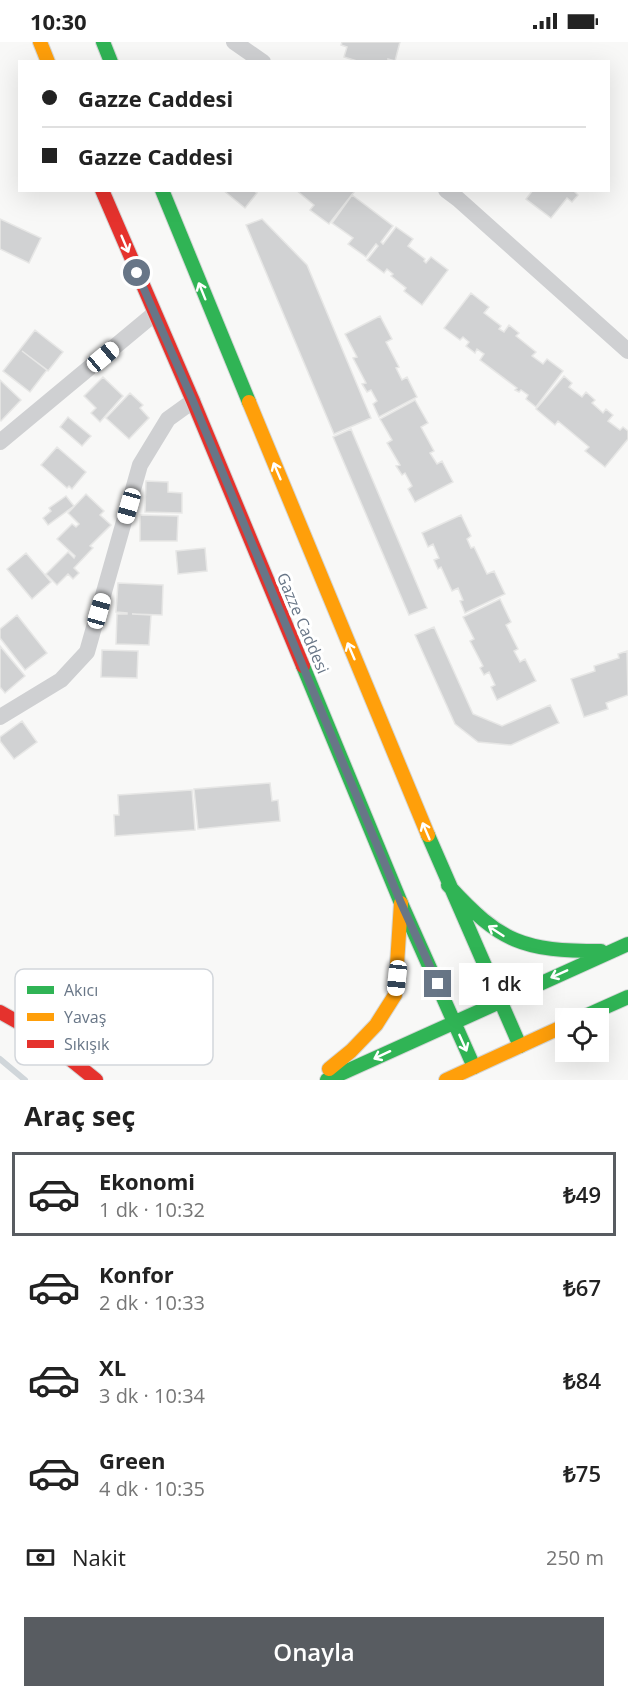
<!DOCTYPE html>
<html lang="tr">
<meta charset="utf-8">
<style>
:root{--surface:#fff;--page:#f2f2f2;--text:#222;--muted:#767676;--line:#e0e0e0;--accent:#585c61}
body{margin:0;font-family:"Open Sans",sans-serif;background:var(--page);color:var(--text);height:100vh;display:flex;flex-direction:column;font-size:22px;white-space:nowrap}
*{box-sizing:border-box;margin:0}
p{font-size:20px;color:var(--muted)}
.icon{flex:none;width:33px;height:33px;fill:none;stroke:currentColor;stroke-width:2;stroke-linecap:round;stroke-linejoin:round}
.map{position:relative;height:1038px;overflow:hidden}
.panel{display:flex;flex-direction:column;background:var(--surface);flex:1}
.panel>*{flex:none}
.top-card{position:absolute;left:18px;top:18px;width:592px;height:132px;border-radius:0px;box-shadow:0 6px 24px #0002;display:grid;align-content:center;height:132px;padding:0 24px;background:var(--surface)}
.buttons{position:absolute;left:555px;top:966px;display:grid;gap:12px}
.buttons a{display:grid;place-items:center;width:54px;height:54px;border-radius:0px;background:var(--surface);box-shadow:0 6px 24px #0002;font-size:30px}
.end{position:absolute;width:27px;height:27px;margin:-14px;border:8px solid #687687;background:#fff;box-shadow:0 0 0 3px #fff}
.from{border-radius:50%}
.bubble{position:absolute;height:42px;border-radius:0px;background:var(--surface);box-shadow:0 6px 24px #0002;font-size:20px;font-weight:600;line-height:42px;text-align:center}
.car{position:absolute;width:18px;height:36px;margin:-18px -9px;border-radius:8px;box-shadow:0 0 4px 2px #0007;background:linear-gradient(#fff 24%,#345 0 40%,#fff 0 76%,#345 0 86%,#fff 0)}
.top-card b{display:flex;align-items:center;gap:21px;height:57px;font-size:22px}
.top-card b+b{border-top:2px solid var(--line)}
.top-card i{width:15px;height:15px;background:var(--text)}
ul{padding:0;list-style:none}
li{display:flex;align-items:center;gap:18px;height:84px;margin:0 12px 9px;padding:0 12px;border:3px solid transparent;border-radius:0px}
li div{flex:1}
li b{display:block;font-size:22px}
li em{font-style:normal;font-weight:600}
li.current{border-color:var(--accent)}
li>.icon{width:54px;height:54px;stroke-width:1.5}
h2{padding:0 24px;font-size:27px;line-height:72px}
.pay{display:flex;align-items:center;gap:15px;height:66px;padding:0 24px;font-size:22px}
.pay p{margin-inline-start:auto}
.button{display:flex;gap:12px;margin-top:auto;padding:12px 24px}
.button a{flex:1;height:69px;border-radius:0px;background:var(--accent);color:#fff;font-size:24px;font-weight:600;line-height:69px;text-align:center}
.status{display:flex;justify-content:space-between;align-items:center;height:42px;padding:0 30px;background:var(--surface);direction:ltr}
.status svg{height:16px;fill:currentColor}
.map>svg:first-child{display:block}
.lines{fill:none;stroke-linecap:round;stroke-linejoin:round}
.stream{stroke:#d0d6da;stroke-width:6}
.building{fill:#d1d2d3;stroke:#e7e7e6;stroke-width:1.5}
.fast-casing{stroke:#d4d6d6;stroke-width:16}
.slow-casing{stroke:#d4d6d6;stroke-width:16}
.jam-casing{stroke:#d4d6d6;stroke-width:16}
.street{stroke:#cfd0d2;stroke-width:16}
.fast{stroke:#30b455;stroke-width:14}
.slow{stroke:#ff9f0a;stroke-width:14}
.jam{stroke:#e5322d;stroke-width:14}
.oneway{stroke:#fff}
.route{stroke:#687687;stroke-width:8}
.labels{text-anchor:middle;stroke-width:6;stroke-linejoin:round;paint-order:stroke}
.street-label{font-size:16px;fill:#687687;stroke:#fff}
.key{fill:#fff;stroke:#d2d6db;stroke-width:1.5}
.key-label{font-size:16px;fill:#687687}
</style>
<div class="status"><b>10:30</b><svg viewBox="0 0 49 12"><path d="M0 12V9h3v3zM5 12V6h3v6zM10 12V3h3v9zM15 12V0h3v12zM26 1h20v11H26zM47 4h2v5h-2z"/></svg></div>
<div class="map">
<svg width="628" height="1038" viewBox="0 0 628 1038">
<rect width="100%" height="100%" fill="#f8f8f7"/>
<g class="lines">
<path class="stream" d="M0 1017 25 1038"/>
</g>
<path class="building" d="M342 0H400L395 19 388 17V20H360L344 15 347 5 341 3Z
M223 148H253L257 151 245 166Z
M296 148H352L354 150 329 182 310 168 314 163Z
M533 148H573L578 153 572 160 567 156 551 176 526 157Z
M352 153 393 184 381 200 383 202 396 185 413 197 408 204 425 217 424 219 426 221 431 215 448 228 422 263 404 249 406 246 391 234 393 232 387 227 384 231 367 218 378 204 376 202 366 215 348 202 353 196 332 181Z
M0 177 41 196 29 221 0 207Z
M262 177 307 223 371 376 334 392 246 183Z
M471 251 489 265 484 271 501 284 499 287 504 290 509 283 519 291 516 294 536 310 532 314 543 322 547 317 563 329 536 365 526 357 528 353 521 348 519 350 515 348 517 346 480 318 484 312 477 307 475 311 466 304 469 300 463 295 460 298 444 286Z
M380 274 392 297 386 300 399 325 396 326 402 338 407 335 417 355 379 375 373 362 377 359 371 348 367 350 362 342 366 341 353 316 357 315 345 292Z
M35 288 63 310 48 329 22 309 47 328 30 350 3 329Z
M564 334 572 341 569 345 582 355 586 350 595 358 592 361 603 371 606 367 613 373 608 379 620 388 623 385 628 389V397L605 425 585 409 589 405 558 379 555 383 536 367Z
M103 335 123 354 100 380 91 371 96 366 84 354Z
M0 338 21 358 1 379 0 378Z
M130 351 143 363 140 366 149 376 129 397 106 376Z
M415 358 428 381 421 385 434 409 430 411 437 422 442 419 453 440 415 460 408 447 412 444 405 431 402 433 396 424 400 423 387 401 392 398 380 377Z
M68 375 91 394 82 404 60 385Z
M351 387 427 566 409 573 333 395Z
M57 405 86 430 72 447 69 444 67 446 41 423Z
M146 439 168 440V450L182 451V471L145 470Z
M86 452 104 469 100 473 111 483 90 504 93 506 74 526 79 531 73 537 68 532 57 543 46 532 68 510 74 516 75 514 57 497 72 482 76 485 79 482 68 471Z
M66 454 74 464 48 483 43 476 51 469 49 466Z
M140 473 178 474 177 499H140Z
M461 473 471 494 467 497 471 506 474 505 487 532 494 529 505 552 465 571 460 559 463 558 458 546 452 549 441 525 438 527 434 518 439 516 433 502 428 505 422 491Z
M205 506 207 529 178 532 176 509Z
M26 511 51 540 32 557 7 527Z
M118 541 163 543 162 573 132 572 151 573 149 603 116 602 117 572H127V571L116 570Z
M500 557 511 580 506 583 518 607 514 609 520 620 525 617 536 639 497 658 491 645 495 643 489 630 484 633 480 626 483 624 470 599 474 597 463 575Z
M17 573 47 611 25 628 0 596V587Z
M434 585 473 672 502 684 550 663 559 681 511 703 478 700 455 682 415 593Z
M0 604 25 634 5 651 0 645Z
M102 608 138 609 137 636 101 635Z
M627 609 628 653 606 661 608 667 584 675 571 637 595 629 594 624 619 616 618 612Z
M22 679 37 700 14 717 0 699V695Z
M270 741 272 759 278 758 280 779 198 787 194 747Z
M192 748 195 788 115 794 114 773H119L118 753Z"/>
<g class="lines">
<defs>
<path id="fast" d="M103 0 111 20
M162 148 249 360
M303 624 401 861 474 1025
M428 793 520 1004
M448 843C501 901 523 909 601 909
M581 976 628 955
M327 1038 628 902"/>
<path id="slow" d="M40 0 48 20
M249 360 428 793
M329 1027 351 1009 376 983 395 953 401 861
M446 1038 566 983"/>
<path id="jam" d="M102 148 193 359 303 624
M0 970 39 992 96 1038"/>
</defs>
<use href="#fast" class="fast-casing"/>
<use href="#slow" class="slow-casing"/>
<use href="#jam" class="jam-casing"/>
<path class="street" d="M234 0 263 20
M446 148 458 157 628 309
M0 400 154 272
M0 675 61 638 87 610 140 423 168 377 193 359"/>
<use href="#fast" class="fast"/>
<use href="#slow" class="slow"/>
<use href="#jam" class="jam"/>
</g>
<defs><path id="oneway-shaft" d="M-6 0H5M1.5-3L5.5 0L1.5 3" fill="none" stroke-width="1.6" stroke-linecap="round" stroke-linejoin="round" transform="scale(1.5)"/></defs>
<g class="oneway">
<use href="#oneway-shaft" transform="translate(125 202) rotate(67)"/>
<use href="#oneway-shaft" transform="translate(202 249) rotate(-112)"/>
<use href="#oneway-shaft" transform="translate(277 429) rotate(-113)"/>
<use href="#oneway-shaft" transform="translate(351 609) rotate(-113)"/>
<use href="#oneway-shaft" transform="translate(426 789) rotate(-113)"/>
<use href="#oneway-shaft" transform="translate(496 889) rotate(-147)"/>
<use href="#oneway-shaft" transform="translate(559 932) rotate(156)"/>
<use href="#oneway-shaft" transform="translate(463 1001) rotate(66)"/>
<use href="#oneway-shaft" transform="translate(382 1013) rotate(155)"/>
</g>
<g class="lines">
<path class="route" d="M137 231 193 359 401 861 438 942"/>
</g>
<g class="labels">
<g class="street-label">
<text transform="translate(303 581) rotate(67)" y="6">Gazze Caddesi</text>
</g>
</g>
<rect x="15" y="927" width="198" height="96" rx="9" class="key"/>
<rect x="27" y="944" width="27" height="8" fill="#30b455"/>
<rect x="27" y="971" width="27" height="8" fill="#ff9f0a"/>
<rect x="27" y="998" width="27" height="8" fill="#e5322d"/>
<g class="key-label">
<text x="64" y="954">Akıcı</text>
<text x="64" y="981">Yavaş</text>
<text x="64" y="1008">Sıkışık</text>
</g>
</svg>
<div class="buttons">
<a><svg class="icon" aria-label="locate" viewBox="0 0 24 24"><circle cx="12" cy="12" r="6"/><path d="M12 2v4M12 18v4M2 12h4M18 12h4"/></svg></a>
</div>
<i class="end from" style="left:137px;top:231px"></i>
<i class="end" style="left:438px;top:942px"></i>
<div class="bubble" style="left:459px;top:921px;width:84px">1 dk</div>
<i class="car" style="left:103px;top:315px;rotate:50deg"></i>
<i class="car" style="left:129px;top:464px;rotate:196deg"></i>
<i class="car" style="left:99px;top:569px;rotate:16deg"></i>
<i class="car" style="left:397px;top:936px;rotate:186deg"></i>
<div class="top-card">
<b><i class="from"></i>Gazze Caddesi</b>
<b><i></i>Gazze Caddesi</b>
</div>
</div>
<section class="panel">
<h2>Araç seç</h2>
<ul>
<li class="current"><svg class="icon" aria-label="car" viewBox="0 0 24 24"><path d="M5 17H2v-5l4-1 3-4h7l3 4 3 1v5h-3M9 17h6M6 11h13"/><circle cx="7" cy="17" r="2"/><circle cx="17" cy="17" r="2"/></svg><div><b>Ekonomi</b><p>1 dk · 10:32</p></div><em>₺49</em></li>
<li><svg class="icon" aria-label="car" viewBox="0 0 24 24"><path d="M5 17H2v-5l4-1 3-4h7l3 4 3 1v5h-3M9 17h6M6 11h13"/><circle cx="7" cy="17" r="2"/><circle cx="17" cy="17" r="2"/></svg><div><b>Konfor</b><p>2 dk · 10:33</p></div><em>₺67</em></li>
<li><svg class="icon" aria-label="car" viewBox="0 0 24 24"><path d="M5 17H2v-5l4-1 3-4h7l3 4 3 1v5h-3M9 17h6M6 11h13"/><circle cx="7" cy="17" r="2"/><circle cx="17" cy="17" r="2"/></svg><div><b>XL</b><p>3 dk · 10:34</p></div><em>₺84</em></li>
<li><svg class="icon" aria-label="car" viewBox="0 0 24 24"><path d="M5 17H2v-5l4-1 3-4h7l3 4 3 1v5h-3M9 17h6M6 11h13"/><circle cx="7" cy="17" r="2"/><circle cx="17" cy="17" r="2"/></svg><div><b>Green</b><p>4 dk · 10:35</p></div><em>₺75</em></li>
</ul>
<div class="pay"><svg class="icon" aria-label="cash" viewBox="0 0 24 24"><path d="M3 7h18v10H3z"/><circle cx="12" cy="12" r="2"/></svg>Nakit<p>250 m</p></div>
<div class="button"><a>Onayla</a></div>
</section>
